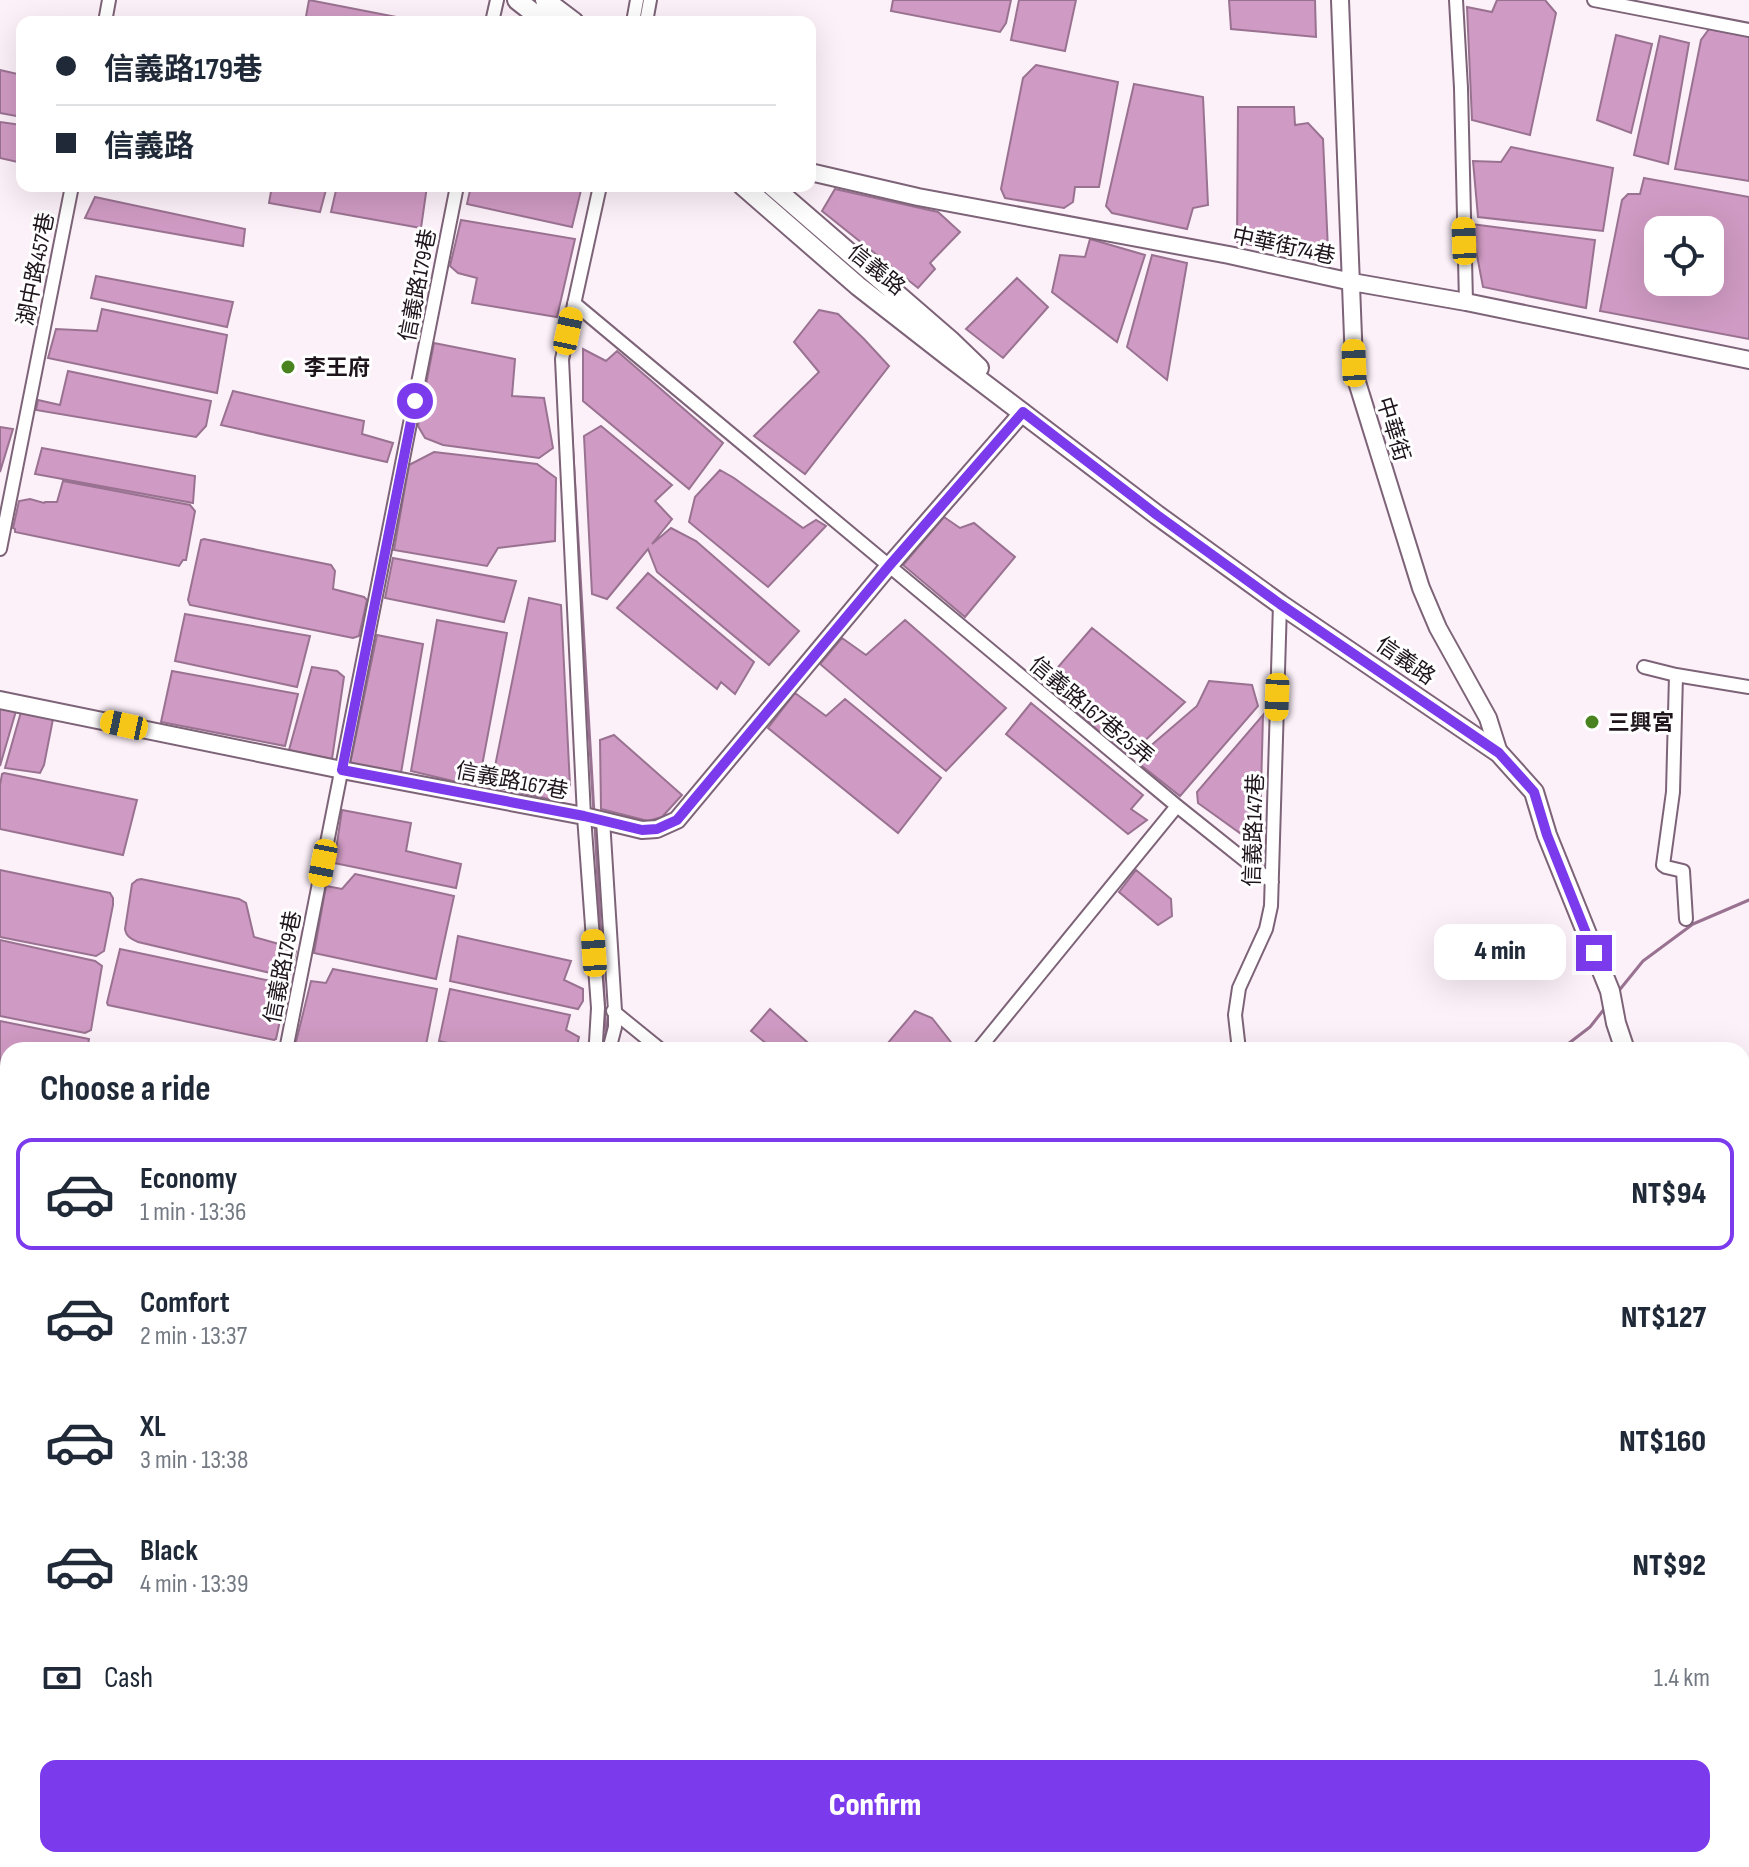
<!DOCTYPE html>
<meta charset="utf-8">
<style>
:root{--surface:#fff;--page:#f6f6f7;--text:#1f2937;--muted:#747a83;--line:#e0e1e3;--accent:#7c3aed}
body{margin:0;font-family:"Sofia Sans Condensed","Noto Sans TC",sans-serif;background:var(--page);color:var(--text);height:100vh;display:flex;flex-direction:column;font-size:30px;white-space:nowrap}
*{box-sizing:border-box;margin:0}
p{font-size:26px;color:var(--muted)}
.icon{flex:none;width:44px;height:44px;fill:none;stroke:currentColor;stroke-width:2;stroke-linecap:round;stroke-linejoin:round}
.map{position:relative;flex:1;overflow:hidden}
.sheet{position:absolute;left:0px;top:1042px;width:1750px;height:826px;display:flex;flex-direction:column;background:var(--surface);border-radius:24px 24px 0 0;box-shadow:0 8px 32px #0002}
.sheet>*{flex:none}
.banner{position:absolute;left:16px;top:16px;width:800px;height:176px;border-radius:16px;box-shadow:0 8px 32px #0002;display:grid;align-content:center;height:176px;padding:0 40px;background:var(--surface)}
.fabs{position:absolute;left:1644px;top:216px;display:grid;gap:16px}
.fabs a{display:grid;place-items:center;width:80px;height:80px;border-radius:16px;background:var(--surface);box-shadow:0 8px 32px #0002;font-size:40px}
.end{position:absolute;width:36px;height:36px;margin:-18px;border:10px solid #7c3aed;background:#fff;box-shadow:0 0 0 4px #fff}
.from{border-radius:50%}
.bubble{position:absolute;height:56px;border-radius:16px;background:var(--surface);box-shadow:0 8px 32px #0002;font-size:26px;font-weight:800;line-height:56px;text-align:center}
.car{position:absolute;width:24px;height:48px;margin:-24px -12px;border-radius:10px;box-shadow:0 0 6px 2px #0007;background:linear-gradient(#f5c518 24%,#345 0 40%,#f5c518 0 76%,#345 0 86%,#f5c518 0)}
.banner b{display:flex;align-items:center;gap:28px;height:76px;font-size:30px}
.banner b+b{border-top:2px solid var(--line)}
.banner i{width:20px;height:20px;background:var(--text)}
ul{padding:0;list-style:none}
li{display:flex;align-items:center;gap:24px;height:112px;margin:0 16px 12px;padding:0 24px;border:4px solid transparent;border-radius:16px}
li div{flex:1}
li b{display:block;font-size:30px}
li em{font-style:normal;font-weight:800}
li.active{border-color:var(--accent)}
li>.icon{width:72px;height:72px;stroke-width:1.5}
h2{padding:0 40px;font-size:36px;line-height:96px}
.pay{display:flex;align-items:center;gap:20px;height:88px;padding:0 40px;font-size:30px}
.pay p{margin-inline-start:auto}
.primary-button{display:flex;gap:16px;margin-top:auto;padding:16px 40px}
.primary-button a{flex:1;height:92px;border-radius:16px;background:var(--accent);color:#fff;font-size:32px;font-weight:800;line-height:92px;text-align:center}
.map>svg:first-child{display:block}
.water{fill:#cf9ac3;stroke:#9a7291;stroke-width:2;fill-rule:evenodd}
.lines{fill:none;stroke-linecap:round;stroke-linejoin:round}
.stream{stroke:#9a7291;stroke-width:3}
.street-casing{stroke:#7d6377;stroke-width:16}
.secondary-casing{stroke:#7d6377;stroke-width:20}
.primary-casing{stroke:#7d6377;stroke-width:22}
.street{stroke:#fff;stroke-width:12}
.secondary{stroke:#fff;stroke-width:16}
.primary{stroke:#fff;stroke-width:18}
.route{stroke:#7c3aed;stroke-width:10}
.poi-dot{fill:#488320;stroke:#fff;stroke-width:3}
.labels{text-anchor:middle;stroke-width:6;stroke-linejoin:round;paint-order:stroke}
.street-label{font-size:22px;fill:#1e141c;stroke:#fff}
.poi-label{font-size:22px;font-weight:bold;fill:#1e141c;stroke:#fff;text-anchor:start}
</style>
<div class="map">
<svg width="1749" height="1867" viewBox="0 0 1749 1867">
<rect width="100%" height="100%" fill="#fcf0f9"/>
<path class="water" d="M309 0 422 22H305Z
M893 0H1011L1006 23 1000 32 891 11Z
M1019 0H1076L1065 51 1011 40Z
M1229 0H1315L1316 37 1231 29Z
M1497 0H1545L1556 13 1530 135 1472 120 1467 7 1492 12Z
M1709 29 1749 37V181L1675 169 1701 40Z
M1616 35 1652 44 1631 133 1597 120Z
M1660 36 1689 43 1668 164 1634 155Z
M1036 65 1118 82 1099 187H1075L1073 202 1064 208 1005 198 1001 189 1023 78Z
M0 70 22 75V117L0 113Z
M1134 84 1203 97 1208 205 1193 208 1187 229 1112 213 1106 206Z
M1238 107H1294L1295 125 1308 123 1323 139 1328 250 1319 260 1237 242Z
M0 122 22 125V163L0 158Z
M1511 147 1613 168 1603 231 1478 217 1473 161 1501 162Z
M1644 178 1749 197V339L1600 311 1622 200 1628 194H1640ZM1710 230V282H1658V230Z
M272 186H327L320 212 269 203Z
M337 186H427L421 228 331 212Z
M471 186H582L572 227 467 204Z
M835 189 938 212 960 232 930 263 935 269 918 288 822 211Z
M95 197 245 229 243 246 85 218Z
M461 220 575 239 557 317 472 303 477 278 458 273 450 266Z
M1471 224 1595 240 1586 308 1483 287Z
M1090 239 1145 255 1117 342 1052 292 1060 255 1085 257Z
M1152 255 1187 263 1167 380 1127 347Z
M96 276 233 302 227 327 91 298Z
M1017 278 1048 307 1003 358 966 329Z
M102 309 227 335 217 393 48 358 56 329 97 331Z
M819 310 838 314 864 339 889 366 805 474 754 436 819 372 794 342Z
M434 343 515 359 512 396 544 398 553 448 539 458 443 445 425 438 418 426Z
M583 349 606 361 617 351 723 443 689 489 583 401Z
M68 371 211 401 206 426 196 437 36 410 38 400 60 405Z
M233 391 364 421 362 434 393 443 387 462 221 425Z
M601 426 672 485 655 501 672 519 652 544 671 528 696 541 799 631 769 665 657 572 648 549 607 599 592 594 584 436Z
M0 427 13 429 0 472Z
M42 448 195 476 193 503 35 474Z
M434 452 537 464 556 478 555 541 498 548 487 566 394 550 409 465Z
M720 470 734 478 803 528 816 520 826 526 768 587 689 522 695 497Z
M63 481 190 505 195 511 186 560H183L179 566 15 532V529L13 528 19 501 30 499 44 503 45 502H57Z
M944 517 960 528 974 523 1015 557 965 617 903 565Z
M204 539 331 565 335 571 333 589 364 597 367 600 359 636 353 638 190 605 188 600 201 540Z
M393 558 516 581 504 622 385 598Z
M648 573 754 662 735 694 721 682 717 689 617 608Z
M529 598 561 605 570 786 556 783 553 800 491 786Z
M185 614 310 636 297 687 175 661Z
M437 620 507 633 478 787 411 771Z
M905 620 1006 708 946 771 820 664 842 638 866 655Z
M1092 628 1185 702 1128 757 1046 685 1058 667Z
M377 635 423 644 401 773 350 764Z
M312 667 337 671 344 677 332 759 289 750Z
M172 671 298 694 285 746 161 722Z
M1209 681 1252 685 1258 706 1180 796 1142 766 1140 755 1197 706Z
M795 693 826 716 845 699 941 778 898 833 768 728Z
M1031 703 1143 795 1131 809 1147 820 1128 834 1006 734Z
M0 707 16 711 0 766Z
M21 712 53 719 44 765 40 773 5 768Z
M1263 715 1260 828 1244 836 1198 803 1197 792Z
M614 735 682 795 662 817 648 821 601 809 600 740Z
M4 773 137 800 123 855 0 829V785L2 774Z
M342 810 411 823 406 851 461 864 456 888 334 863Z
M0 870 110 893 113 898V905L104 951 96 956 0 937Z
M1136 870 1171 899 1172 916 1158 925 1119 892Z
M355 874 454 896 436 979 314 953 326 886 342 889Z
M141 879 239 899 246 903 254 937 293 948 296 951 290 975H279L138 942C132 939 126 937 125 929L132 884 137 880Z
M458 936 571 961 564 980 583 989V1001L578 1009 450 981Z
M0 940 95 961 102 966 91 1030 85 1033 0 1016Z
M120 949 285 984 287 988 276 1039 274 1040 108 1005 107 1003Z
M333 969 437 989 425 1050H294L311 981 326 983Z
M450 989 570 1015 566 1030 579 1037 576 1050H478L439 1041Z
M770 1009 816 1050H774L751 1031Z
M915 1011 932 1018 957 1050H882Z
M0 1021 89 1039 87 1050H8V1117L0 1115Z
M0 1125 8 1126V1180L0 1178Z
M0 1193 8 1194V1250L0 1249Z
M0 1560 8 1562V1661L0 1662Z
M0 1722H8V1860H9L0 1861Z
M1749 1725V1867H1182L1180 1860H1742V1727Z
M69 1860H165V1867H54L56 1862Z
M172 1860H228V1867H173Z
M238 1860H299V1867H238Z
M312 1860H377L376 1867H313Z
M385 1860H457L454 1867H385Z
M497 1860H675L684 1861 702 1867H493Z"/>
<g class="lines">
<path class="stream" d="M568 363 573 339
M569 386 594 814
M595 825 606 1033 601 1050
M1617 993 1643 961 1693 924 1749 900
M1560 1050 1590 1027 1605 1008
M0 1546 8 1547
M768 1860 781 1867
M468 1867 471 1860"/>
<defs>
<path id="street" d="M1456 0 1461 88 1466 302
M1594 0 1749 30
M105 22 109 0
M492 22 497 0
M633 22 637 0
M646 22 650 0
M574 303 1177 806 1272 882
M0 549 72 186
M1644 667 1676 675 1749 687
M1676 675 1673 792 1663 865 1666 867 1683 871 1686 919
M603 820 615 1011V1027L609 1050
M613 1011 661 1050
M286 1050 457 186
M594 1050 596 1042 598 1008 584 816 562 359 600 186
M978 1050 1177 806
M1239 1050 1235 1015 1239 988 1266 929 1271 906 1280 604
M0 1537 8 1539
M0 1557 8 1558
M1164 1860 1167 1867
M830 1867 832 1860"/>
<path id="secondary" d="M1340 0 1354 363 1357 382 1421 588 1438 628 1488 718 1499 753
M810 172 918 197 1229 255 1352 282 1466 302 1749 360
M0 700 342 770 584 816 642 830 657 829 677 820 889 566 1023 412
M1742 1245H1749"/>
<path id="primary" d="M517 0 545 22
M545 0 574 22
M743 186 858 286 949 357 1157 515 1280 604 1499 753 1534 792 1547 835 1610 991 1616 1023 1625 1050
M772 186 950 340 979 368
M1742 1514 1749 1545"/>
</defs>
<use href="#street" class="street-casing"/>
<use href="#secondary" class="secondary-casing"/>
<use href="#primary" class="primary-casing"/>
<use href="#street" class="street"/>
<use href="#secondary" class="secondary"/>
<use href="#primary" class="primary"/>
</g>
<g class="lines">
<path class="route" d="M415 401 342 770 584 816 642 830 657 829 677 820 889 566 1023 412 1157 515 1280 604 1499 753 1534 792 1547 835 1594 953"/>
</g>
<g class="poi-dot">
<circle cx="288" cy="367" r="8"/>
<circle cx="1592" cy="722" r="8"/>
</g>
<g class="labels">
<g class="street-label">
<text transform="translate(1284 245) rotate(12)" y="8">中華街74巷</text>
<text transform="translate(35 269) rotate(-79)" y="8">湖中路457巷</text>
<text transform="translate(877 269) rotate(39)" y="8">信義路</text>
<text transform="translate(417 285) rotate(-79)" y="8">信義路179巷</text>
<text transform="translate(1394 429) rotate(73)" y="8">中華街</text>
<text transform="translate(1406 660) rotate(35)" y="8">信義路</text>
<text transform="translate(1092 710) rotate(40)" y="8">信義路167巷25弄</text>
<text transform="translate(512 780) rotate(11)" y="8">信義路167巷</text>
<text transform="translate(1253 830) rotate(-88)" y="8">信義路147巷</text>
<text transform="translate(282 967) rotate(-79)" y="8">信義路179巷</text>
</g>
<g class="poi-label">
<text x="304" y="375">李王府</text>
<text x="1608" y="730">三興宮</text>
</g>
</g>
</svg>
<div class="fabs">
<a><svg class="icon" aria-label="locate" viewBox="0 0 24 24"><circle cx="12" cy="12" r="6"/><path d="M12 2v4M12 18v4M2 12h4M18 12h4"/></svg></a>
</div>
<i class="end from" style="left:415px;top:401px"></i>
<i class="end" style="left:1594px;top:953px"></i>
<div class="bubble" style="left:1434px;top:924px;width:132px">4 min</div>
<i class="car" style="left:1464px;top:241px;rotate:358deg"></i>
<i class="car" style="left:568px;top:331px;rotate:12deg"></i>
<i class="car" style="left:1354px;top:363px;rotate:358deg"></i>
<i class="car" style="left:1277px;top:697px;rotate:182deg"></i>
<i class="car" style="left:124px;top:725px;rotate:282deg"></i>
<i class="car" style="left:323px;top:863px;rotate:191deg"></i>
<i class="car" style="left:594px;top:953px;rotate:356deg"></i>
<div class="banner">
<b><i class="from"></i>信義路179巷</b>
<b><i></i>信義路</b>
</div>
<section class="sheet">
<h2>Choose a ride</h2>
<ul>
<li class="active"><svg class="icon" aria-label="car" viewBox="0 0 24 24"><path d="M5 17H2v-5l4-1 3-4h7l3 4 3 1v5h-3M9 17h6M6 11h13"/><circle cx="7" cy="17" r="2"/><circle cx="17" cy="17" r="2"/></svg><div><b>Economy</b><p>1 min · 13:36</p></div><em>NT$94</em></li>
<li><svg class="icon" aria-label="car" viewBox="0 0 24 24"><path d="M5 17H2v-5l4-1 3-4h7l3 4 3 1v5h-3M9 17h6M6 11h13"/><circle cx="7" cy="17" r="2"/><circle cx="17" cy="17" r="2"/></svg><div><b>Comfort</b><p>2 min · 13:37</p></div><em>NT$127</em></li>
<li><svg class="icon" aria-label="car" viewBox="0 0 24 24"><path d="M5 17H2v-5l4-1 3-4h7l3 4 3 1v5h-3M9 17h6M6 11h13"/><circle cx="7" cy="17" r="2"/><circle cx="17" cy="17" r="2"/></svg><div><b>XL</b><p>3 min · 13:38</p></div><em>NT$160</em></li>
<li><svg class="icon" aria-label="car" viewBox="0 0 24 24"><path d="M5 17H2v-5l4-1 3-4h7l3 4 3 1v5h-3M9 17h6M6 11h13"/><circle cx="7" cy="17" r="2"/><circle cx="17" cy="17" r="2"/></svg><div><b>Black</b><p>4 min · 13:39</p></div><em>NT$92</em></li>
</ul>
<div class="pay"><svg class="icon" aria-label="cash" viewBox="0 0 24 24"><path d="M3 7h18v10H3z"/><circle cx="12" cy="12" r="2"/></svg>Cash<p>1.4 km</p></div>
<div class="primary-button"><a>Confirm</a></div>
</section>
</div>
